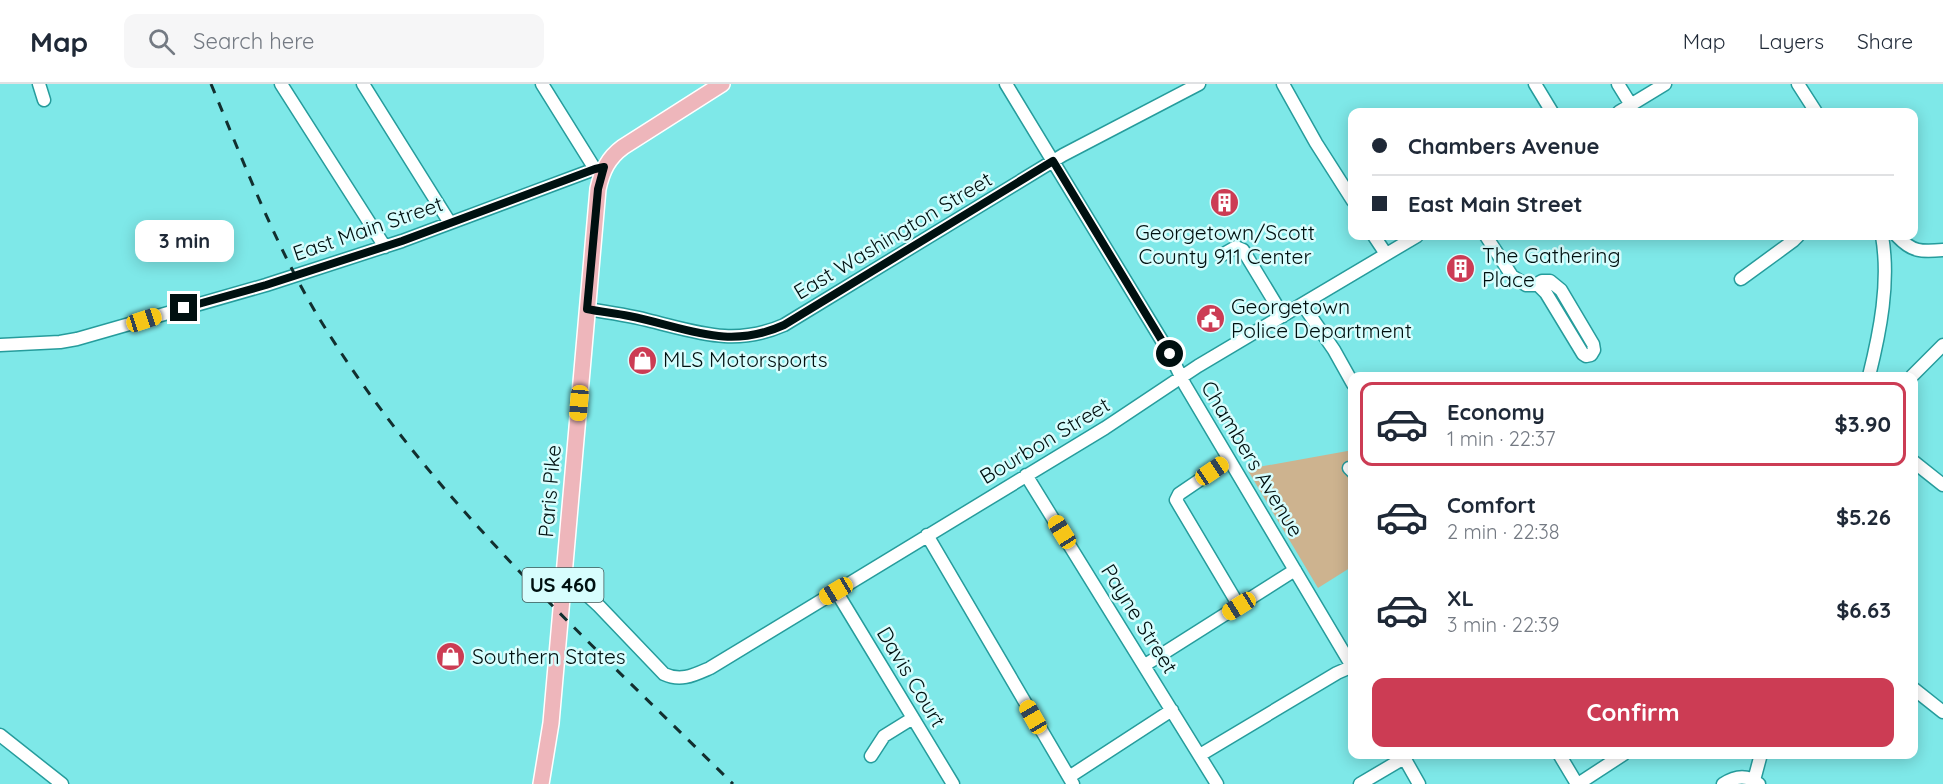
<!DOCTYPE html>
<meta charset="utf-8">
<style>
:root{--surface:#fff;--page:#f6f6f7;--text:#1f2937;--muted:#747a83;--line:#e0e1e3;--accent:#cc3c54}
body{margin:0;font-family:Quicksand,sans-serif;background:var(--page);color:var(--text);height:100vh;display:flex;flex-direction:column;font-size:22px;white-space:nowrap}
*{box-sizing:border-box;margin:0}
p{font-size:20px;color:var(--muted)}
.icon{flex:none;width:33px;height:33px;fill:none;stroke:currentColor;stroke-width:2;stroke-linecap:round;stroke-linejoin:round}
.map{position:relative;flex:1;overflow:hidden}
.details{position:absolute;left:1348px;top:288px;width:570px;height:387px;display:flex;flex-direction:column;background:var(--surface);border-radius:12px;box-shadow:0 3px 15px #0003}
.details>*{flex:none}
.guide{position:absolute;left:1348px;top:24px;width:570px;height:132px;border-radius:12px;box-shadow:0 3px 15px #0003;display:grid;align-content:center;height:132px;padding:0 24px;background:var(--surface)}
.end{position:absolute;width:27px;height:27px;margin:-14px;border:8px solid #001010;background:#fff;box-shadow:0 0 0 3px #fff}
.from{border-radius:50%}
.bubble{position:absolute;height:42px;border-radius:12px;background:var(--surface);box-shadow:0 3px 15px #0003;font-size:20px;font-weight:700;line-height:42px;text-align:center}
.car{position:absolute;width:18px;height:36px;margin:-18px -9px;border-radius:8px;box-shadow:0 0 4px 2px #0007;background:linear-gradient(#f5c518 24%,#345 0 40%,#f5c518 0 76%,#345 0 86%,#f5c518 0)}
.guide b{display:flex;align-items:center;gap:21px;height:57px;font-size:22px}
.guide b+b{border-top:2px solid var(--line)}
.guide i{width:15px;height:15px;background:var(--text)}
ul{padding:10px 0 0;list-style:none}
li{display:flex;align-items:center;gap:18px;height:84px;margin:0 12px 9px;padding:0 12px;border:3px solid transparent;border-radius:12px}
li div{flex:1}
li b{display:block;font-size:22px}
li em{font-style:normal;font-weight:700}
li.current{border-color:var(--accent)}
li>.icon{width:54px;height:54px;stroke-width:1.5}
.primary-button{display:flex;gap:12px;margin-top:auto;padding:12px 24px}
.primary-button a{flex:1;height:69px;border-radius:12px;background:var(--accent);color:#fff;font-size:24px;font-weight:700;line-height:69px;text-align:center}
header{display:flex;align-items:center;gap:36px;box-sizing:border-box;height:84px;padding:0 30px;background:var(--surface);border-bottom:2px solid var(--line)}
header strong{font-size:28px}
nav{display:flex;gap:33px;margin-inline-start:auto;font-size:21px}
.search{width:420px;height:54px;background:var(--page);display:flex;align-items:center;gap:15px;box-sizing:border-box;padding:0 21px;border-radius:12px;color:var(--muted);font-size:22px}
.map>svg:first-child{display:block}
.green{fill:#cdb38f}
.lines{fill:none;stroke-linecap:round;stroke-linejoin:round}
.minor-casing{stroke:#269c9c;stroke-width:15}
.major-casing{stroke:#fff;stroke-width:18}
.minor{stroke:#fff;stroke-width:12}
.major{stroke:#eeb6bb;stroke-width:15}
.rail{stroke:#122f2f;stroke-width:3;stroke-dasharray:10 10;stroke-linecap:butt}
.route{stroke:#001010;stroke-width:8}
.labels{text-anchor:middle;stroke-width:5;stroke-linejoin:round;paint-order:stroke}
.shield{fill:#d7fdfd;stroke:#405757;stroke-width:1.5}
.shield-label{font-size:20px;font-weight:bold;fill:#001010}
.street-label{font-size:21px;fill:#001010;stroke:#d7fdfd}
.poi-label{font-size:21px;fill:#001010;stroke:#d7fdfd;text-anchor:start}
</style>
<header>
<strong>Map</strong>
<div class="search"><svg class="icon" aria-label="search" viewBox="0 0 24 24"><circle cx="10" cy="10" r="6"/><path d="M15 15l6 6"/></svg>Search here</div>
<nav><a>Map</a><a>Layers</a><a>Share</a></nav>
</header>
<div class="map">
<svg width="1943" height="700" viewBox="0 0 1943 700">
<rect width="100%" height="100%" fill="#7ee8e8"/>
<path class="green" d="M1353 366V482L1318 504 1247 385Z"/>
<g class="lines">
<defs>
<path id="minor" d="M39 0 44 16
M281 0 385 163
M363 0 450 139
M542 0 595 85
M1006 0 1170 270 1185 301 1353 584
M1283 0 1316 59 1353 117
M1535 0 1552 28
M1618 0 1631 21
M1798 0 1816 28
M1619 28 1665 0
M1374 152 1386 170
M1486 152 1512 192 1526 201H1535
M1897 152C1912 168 1921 168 1943 166
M1222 171 1236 163 1243 166 1283 232
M1741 195 1793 157 1798 152
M1542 197H1550L1561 206 1593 260 1594 266 1591 271 1586 272 1583 270 1546 209 1538 201H1535Z
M1303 221 1334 266 1353 300
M587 225C607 228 627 231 647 236 697 248 734 263 784 241L1063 71 1199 0
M0 261 60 258 77 255 266 201 402 157 595 85 604 83
M1869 292C1880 248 1890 198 1882 152
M1912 292 1943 261
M1229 376 1179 410 1176 416 1239 522
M1914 378 1943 401
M1349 384 1353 388
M1026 391 1217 700
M927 451 1073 700
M563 502 587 511 599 522 664 590C681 598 694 591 710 584L1105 344 1198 282 1417 152
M836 507 953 700
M1145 581 1295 486
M1914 605 1943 628
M0 651 62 700
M1402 670 1419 700
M1559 670 1577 700
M1200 671 1337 589 1353 582
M871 672 884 652 913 634
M1069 693 1172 626
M1360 700 1404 674
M1578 700 1624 670
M1723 700C1735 692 1747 690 1759 700
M1753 700 1761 670"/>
<path id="major" d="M541 700 551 639 598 105C602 87 608 74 623 63L722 0"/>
</defs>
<use href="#minor" class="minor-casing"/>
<use href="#major" class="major-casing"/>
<use href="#minor" class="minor"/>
<use href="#major" class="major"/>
<path class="rail" d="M211 0C244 79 275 161 319 234 428 413 586 554 733 700"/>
</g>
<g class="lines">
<path class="route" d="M184 224 266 201 402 157 595 85 604 83 598 105 587 225C601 228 615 229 629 232 685 243 727 267 784 241L1053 77 1170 270"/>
</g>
<defs>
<symbol id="building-disc" viewBox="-11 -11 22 22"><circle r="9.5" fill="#cc3c54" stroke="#d7fdfd"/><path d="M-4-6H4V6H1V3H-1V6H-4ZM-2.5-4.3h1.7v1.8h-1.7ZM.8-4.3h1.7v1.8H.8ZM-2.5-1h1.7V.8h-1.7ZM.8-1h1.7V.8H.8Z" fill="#fff"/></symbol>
<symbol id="civic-disc" viewBox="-11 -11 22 22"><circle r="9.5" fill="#cc3c54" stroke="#d7fdfd"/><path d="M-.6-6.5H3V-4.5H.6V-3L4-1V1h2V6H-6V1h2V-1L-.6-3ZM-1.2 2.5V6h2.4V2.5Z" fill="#fff"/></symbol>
<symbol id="shop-disc" viewBox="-11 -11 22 22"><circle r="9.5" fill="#cc3c54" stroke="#d7fdfd"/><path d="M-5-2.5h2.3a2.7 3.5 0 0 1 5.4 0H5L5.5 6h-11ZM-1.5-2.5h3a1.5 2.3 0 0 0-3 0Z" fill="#fff"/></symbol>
</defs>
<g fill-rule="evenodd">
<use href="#building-disc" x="1208" y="102" width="33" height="33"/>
<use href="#building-disc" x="1444" y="168" width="33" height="33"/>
<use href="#civic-disc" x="1194" y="218" width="33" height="33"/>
<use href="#shop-disc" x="626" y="260" width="33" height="33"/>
<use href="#shop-disc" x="434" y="556" width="33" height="33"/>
</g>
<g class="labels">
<rect class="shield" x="522.5" y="484" width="81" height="34" rx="4.5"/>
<g class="shield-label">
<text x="563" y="508">US 460</text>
</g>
<g class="street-label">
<text transform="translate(368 145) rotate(-19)" y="7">East Main Street</text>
<text transform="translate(893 152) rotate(-31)" y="7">East Washington Street</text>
<text transform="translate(1045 357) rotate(-31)" y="7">Bourbon Street</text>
<text transform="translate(1252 375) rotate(59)" y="7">Chambers Avenue</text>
<text transform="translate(550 407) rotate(-85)" y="7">Paris Pike</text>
<text transform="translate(1139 535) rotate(58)" y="7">Payne Street</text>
<text transform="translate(911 593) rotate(59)" y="7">Davis Court</text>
</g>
<g class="poi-label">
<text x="1225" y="156" text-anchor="middle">Georgetown/Scott<tspan x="1225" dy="24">County 911 Center</tspan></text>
<text x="1482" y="179">The Gathering<tspan x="1482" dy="24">Place</tspan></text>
<text x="1231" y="230">Georgetown<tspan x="1231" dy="24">Police Department</tspan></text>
<text x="663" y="283">MLS Motorsports</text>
<text x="472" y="580">Southern States</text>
</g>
</g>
</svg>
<i class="end from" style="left:1170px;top:270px"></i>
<i class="end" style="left:184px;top:224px"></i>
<div class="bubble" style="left:135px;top:136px;width:99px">3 min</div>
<i class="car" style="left:144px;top:236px;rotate:72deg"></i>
<i class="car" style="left:579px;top:319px;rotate:185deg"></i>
<i class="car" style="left:1212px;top:387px;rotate:56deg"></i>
<i class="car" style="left:1062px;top:448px;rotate:328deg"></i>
<i class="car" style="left:836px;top:507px;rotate:239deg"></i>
<i class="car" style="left:1239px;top:522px;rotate:238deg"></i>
<i class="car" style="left:1033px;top:633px;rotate:330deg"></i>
<div class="guide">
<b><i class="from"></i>Chambers Avenue</b>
<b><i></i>East Main Street</b>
</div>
<section class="details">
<ul>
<li class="current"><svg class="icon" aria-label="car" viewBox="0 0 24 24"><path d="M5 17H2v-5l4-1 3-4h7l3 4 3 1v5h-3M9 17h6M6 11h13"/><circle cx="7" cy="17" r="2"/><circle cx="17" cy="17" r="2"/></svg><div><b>Economy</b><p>1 min · 22:37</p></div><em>$3.90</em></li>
<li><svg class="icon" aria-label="car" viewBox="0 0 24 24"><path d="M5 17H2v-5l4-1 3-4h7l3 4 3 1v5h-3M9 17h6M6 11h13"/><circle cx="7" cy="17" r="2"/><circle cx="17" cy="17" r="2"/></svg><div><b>Comfort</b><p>2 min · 22:38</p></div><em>$5.26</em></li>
<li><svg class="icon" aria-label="car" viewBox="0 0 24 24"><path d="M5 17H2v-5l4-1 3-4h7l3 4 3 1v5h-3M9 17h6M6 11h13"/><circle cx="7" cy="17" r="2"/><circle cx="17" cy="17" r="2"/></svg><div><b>XL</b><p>3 min · 22:39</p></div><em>$6.63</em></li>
</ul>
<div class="primary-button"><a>Confirm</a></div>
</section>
</div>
